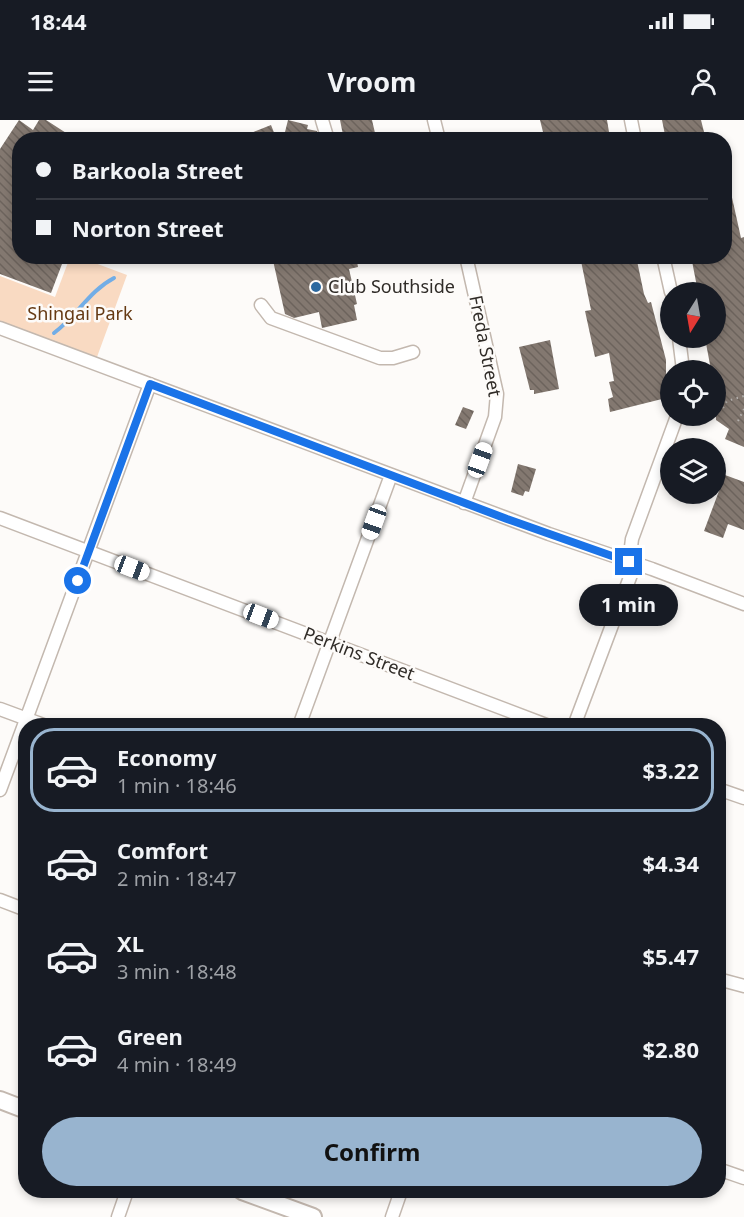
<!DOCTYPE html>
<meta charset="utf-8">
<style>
:root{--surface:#171b24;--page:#242831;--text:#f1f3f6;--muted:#9ea1a6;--line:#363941;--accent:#98b4cf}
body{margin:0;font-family:"Noto Sans",sans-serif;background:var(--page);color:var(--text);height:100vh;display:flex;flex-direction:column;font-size:22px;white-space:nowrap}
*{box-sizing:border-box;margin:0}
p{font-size:20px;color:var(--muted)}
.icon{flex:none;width:33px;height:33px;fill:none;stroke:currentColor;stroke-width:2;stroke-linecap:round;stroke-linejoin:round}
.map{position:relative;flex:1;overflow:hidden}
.details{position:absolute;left:18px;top:598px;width:708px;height:480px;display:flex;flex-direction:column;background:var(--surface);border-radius:24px;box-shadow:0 3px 9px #0003}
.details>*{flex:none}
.top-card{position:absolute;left:12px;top:12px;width:720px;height:132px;border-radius:24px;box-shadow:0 3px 9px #0003;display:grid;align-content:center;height:132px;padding:0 24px;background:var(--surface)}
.needle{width:39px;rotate:191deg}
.buttons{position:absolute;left:660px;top:162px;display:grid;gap:12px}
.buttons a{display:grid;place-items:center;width:66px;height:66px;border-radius:50%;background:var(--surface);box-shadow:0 3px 9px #0003;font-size:30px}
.end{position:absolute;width:27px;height:27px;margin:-14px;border:8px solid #1a73e8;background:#fff;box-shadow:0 0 0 3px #fff}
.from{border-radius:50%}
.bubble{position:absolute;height:42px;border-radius:21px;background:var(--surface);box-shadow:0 3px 9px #0003;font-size:20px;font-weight:700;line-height:42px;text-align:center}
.car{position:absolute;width:18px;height:36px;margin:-18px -9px;border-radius:8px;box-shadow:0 0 4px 2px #0007;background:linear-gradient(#fff 24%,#345 0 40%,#fff 0 76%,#345 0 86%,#fff 0)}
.top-card b{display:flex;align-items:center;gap:21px;height:57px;font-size:22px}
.top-card b+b{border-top:2px solid var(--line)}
.top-card i{width:15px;height:15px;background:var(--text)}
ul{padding:10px 0 0;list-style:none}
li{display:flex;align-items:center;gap:18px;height:84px;margin:0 12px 9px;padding:0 12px;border:3px solid transparent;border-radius:24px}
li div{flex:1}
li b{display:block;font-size:22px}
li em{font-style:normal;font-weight:700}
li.selected{border-color:var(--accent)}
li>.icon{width:54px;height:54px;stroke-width:1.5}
.cta{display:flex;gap:12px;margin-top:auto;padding:12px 24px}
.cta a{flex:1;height:69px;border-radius:36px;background:var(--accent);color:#111;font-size:24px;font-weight:700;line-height:69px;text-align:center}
.status{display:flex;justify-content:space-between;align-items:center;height:42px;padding:0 30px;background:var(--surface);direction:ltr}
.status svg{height:16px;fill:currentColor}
header{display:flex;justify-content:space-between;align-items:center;height:78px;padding:0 24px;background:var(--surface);font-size:27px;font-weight:700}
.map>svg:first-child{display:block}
.green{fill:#f9dac2}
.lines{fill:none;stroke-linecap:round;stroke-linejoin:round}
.stream{stroke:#72ade6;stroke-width:4}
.building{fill:url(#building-back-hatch)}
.minor-casing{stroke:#c3b8af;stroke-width:15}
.major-casing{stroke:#c3b8af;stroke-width:20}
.path{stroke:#b5b2af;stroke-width:2;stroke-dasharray:1.5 4.5;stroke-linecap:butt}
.minor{stroke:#fff;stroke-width:12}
.major{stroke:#fff;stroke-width:16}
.route{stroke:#1a73e8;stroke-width:8}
.poi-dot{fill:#2b689f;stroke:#fdfbf9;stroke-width:2}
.labels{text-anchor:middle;stroke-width:5;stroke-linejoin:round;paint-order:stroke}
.poi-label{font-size:18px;fill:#302c28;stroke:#fdfbf9;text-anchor:start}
.park-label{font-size:18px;fill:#653912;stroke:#fdfbf9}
.street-label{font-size:18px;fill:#302c28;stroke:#fdfbf9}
</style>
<div class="status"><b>18:44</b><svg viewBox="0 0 49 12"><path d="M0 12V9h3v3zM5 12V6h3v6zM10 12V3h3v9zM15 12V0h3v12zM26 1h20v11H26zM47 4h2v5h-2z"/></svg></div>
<header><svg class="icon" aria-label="menu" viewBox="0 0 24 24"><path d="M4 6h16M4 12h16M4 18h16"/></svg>Vroom<svg class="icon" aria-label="person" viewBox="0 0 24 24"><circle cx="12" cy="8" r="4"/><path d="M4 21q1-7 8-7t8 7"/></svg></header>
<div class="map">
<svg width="744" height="1097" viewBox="0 0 744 1097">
<defs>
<pattern id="building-back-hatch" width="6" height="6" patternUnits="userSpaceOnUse" patternTransform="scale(1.5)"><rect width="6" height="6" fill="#837870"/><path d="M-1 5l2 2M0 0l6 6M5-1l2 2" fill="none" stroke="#6c635c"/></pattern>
</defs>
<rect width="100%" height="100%" fill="#fdfbf9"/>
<path class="green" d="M70 137H79L127 155 97 237 0 201V156L55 177Z"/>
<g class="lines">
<path class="stream" d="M54 213C77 196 89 171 114 158"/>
</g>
<path class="building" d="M19 0 33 10 39 0H46L77 20H20V116L16 126 20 128V136H43L62 144 51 173 0 154V29Z
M288 0 308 5 307 9 317 11 319 20H283Z
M340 0H372L375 13 344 20Z
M540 0H607L609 12 572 20H545Z
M662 0H701L706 20H666Z
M271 5 277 20H236V19Z
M724 64H729L741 118 744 117V327L725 319 729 309 716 300V250H711L705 218H716V172H698L691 136H724Z
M272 136H356L358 147 349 149 357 184 354 185 357 200 322 208 319 192 294 198 285 194Z
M580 136H636L644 174 648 183 651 182 666 240V278L610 292 608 279 613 277 609 262 614 261 609 233 595 237 585 191 591 190Z
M550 220 559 269 534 274V270H530L519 227Z
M463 287 474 291 466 309 455 305Z
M518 344 536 349 529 372 525 371 523 376 511 372Z
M725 355 744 362V410L728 404 723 418 704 411Z"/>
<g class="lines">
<defs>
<path id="minor" d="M322 0 328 20
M434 0 439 20
M631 0 635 20
M663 136 671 172
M261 185 271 198 380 238H393L413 232
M0 208 549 414 652 449 744 484
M679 218 683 250
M464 383 495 297 497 274 466 136
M0 398 549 606
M629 443 632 419 677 296
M0 589 46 606
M299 606 391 355
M574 606 635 444
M718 669 744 678
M0 670 150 264
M0 780 26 790
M718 859 744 866
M718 1049 744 1058
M118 1097 127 1071
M392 1097 401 1071"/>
<path id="major" d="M0 980 26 990
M242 1071 313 1097"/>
</defs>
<use href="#minor" class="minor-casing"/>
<use href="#major" class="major-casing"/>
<path class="path" d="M723 288 727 281 744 276
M738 301 744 289"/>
<use href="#minor" class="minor"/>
<use href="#major" class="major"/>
</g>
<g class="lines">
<path class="route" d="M78 461 150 264 507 399 629 442"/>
</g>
<circle class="poi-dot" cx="316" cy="167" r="6"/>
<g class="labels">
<g class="poi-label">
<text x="328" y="173">Club Southside</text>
</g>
<g class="park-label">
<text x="80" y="200">Shingai Park</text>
</g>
<g class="street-label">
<text transform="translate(485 226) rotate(79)" y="6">Freda Street</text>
<text transform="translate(359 534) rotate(21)" y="6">Perkins Street</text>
</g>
</g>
</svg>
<div class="buttons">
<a><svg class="needle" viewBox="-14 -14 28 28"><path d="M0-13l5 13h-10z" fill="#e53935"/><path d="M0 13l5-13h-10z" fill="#9ea1a6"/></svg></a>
<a><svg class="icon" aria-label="locate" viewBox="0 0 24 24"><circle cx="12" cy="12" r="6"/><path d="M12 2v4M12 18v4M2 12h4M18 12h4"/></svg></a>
<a><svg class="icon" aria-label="layers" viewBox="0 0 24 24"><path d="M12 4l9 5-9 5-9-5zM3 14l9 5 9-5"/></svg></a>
</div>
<i class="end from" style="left:78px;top:461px"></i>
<i class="end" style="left:629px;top:442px"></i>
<div class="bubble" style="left:579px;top:464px;width:99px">1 min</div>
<i class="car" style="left:480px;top:340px;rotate:20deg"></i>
<i class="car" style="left:374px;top:402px;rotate:200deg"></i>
<i class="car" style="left:132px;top:448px;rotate:111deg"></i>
<i class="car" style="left:261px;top:496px;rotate:111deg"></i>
<div class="top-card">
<b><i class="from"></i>Barkoola Street</b>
<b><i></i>Norton Street</b>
</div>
<section class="details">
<ul>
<li class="selected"><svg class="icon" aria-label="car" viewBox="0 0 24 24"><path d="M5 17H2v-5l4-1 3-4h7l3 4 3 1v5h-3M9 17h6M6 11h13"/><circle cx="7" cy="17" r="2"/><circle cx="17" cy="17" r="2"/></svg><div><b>Economy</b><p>1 min · 18:46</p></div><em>$3.22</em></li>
<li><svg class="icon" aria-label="car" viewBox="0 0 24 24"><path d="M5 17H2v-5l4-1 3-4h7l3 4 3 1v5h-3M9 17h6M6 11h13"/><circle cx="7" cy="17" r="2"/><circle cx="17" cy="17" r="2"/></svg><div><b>Comfort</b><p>2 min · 18:47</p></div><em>$4.34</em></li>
<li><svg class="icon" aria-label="car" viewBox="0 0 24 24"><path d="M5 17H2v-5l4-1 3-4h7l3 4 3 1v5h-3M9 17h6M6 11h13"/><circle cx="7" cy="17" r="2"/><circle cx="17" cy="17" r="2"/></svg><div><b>XL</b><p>3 min · 18:48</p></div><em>$5.47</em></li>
<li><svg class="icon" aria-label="car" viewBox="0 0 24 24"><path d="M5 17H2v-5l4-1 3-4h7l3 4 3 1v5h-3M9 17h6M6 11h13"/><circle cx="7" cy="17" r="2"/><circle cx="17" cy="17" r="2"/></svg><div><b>Green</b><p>4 min · 18:49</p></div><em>$2.80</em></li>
</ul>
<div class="cta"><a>Confirm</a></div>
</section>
</div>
